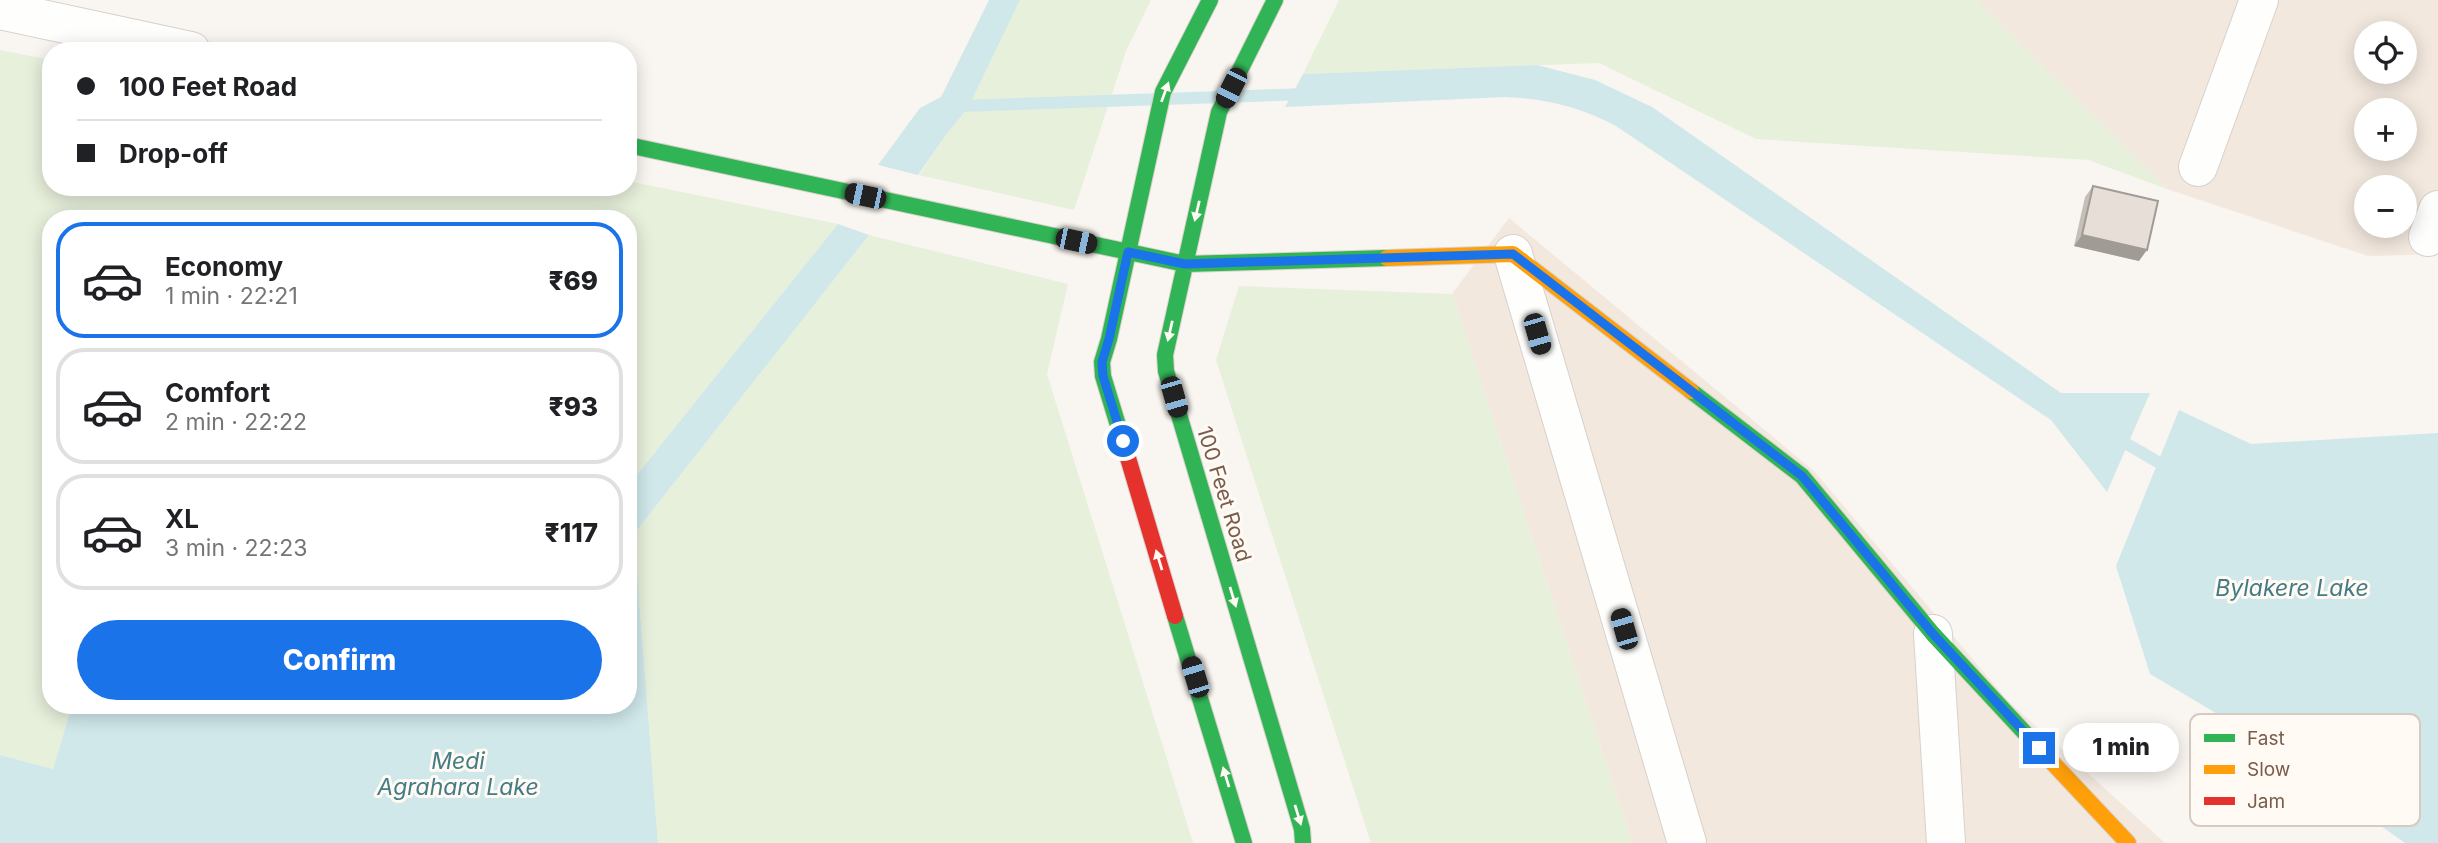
<!DOCTYPE html>
<meta charset="utf-8">
<style>
:root{--surface:#fff;--page:#f2f2f2;--text:#202124;--muted:#757577;--line:#e0e0e0;--accent:#1a73e8}
body{margin:0;font-family:Inter,sans-serif;background:var(--page);color:var(--text);height:100vh;display:flex;flex-direction:column;font-size:26px;white-space:nowrap}
*{box-sizing:border-box;margin:0}
p{font-size:23px;color:var(--muted)}
.icon{flex:none;width:38px;height:38px;fill:none;stroke:currentColor;stroke-width:2;stroke-linecap:round;stroke-linejoin:round}
.map{position:relative;flex:1;overflow:hidden}
.drawer{position:absolute;left:42px;top:210px;width:595px;height:504px;display:flex;flex-direction:column;background:var(--surface);border-radius:28px;box-shadow:0 4px 18px #0003}
.drawer>*{flex:none}
.top-card{position:absolute;left:42px;top:42px;width:595px;height:154px;border-radius:28px;box-shadow:0 4px 18px #0003;display:grid;align-content:center;height:154px;padding:0 35px;background:var(--surface)}
.buttons{position:absolute;left:2354px;top:21px;display:grid;gap:14px}
.buttons a{display:grid;place-items:center;width:63px;height:63px;border-radius:50%;background:var(--surface);box-shadow:0 4px 18px #0003;font-size:35px}
.end{position:absolute;width:32px;height:32px;margin:-16px;border:9px solid #1a73e8;background:#fff;box-shadow:0 0 0 4px #fff}
.from{border-radius:50%}
.bubble{position:absolute;height:49px;border-radius:24px;background:var(--surface);box-shadow:0 4px 18px #0003;font-size:23px;font-weight:800;line-height:49px;text-align:center}
.car{position:absolute;width:21px;height:42px;margin:-21px -10px;border-radius:9px;box-shadow:0 0 5px 2px #0007;background:linear-gradient(#222 24%,#8ab4d8 0 40%,#222 0 76%,#8ab4d8 0 86%,#222 0)}
.top-card b{display:flex;align-items:center;gap:24px;height:66px;font-size:26px}
.top-card b+b{border-top:2px solid var(--line)}
.top-card i{width:18px;height:18px;background:var(--text)}
ul{padding:12px 0 0;list-style:none}
li{display:flex;align-items:center;gap:21px;height:116px;margin:0 14px 10px;padding:0 21px;border:4px solid var(--line);border-radius:28px}
li div{flex:1}
li b{display:block;font-size:26px}
li em{font-style:normal;font-weight:800}
li.selected{border-color:var(--accent)}
li>.icon{width:63px;height:63px;stroke-width:1.5}
.primary-button{display:flex;gap:14px;margin-top:auto;padding:14px 35px}
.primary-button a{flex:1;height:80px;border-radius:42px;background:var(--accent);color:#fff;font-size:28px;font-weight:800;line-height:80px;text-align:center}
.map>svg:first-child{display:block}
.residential{fill:#f2e8de;fill-rule:evenodd}
.green{fill:#e7f0db}
.water{fill:#d0e8ea}
.lines{fill:none;stroke-linecap:round;stroke-linejoin:round}
.stream{stroke:#d0e8ea;stroke-width:12}
.street-casing{stroke:#d7d1cb;stroke-width:40}
.fast-casing{stroke:#d9d2cb;stroke-width:18}
.slow-casing{stroke:#d9d2cb;stroke-width:18}
.jam-casing{stroke:#d9d2cb;stroke-width:18}
.street{stroke:#fefefd;stroke-width:38}
.fast{stroke:#30b455;stroke-width:16}
.slow{stroke:#ff9f0a;stroke-width:16}
.jam{stroke:#e5322d;stroke-width:16}
.wall{fill:#c6bfb9}
.shaded-wall{fill:#a19b96}
.building{fill:#e6ded7;stroke:#a19b96;stroke-width:2}
.oneway{fill:#fffaf3}
.route{stroke:#1a73e8;stroke-width:9}
.labels{text-anchor:middle;stroke-width:6;stroke-linejoin:round;paint-order:stroke}
.street-label{font-size:21px;fill:#7a5c4d;stroke:#fffaf3}
.water-label{font-size:23px;font-style:italic;fill:#437c86;stroke:#fffaf3}
.key{fill:#fffaf3;stroke:#d7cbc1;stroke-width:2}
.key-label{font-size:19px;fill:#7a5c4d}
</style>
<div class="map">
<svg width="2438" height="843" viewBox="0 0 2438 843">
<rect width="100%" height="100%" fill="#f9f5f0"/>
<path class="residential" d="M1976 0H2438V254L2368 256 2167 189ZM2366 33H2404V72H2366ZM2366 110H2404V149H2366ZM2366 187H2404V226H2366Z
M1509 218 1814 471 2008 701 2165 843H1632L1452 294Z"/>
<path class="green" d="M1020 0H1151L1126 51 1074 210 919 175 946 135 968 108Z
M1339 0H1976L2167 189 2088 160 1756 139 1599 63 1303 74Z
M0 50 51 60V187H628V181L838 224 628 486V219H51V705H72L53 769 0 755Z
M869 235 1068 284 1047 374 1193 843H658L634 534Z
M1239 286 1452 294 1632 843H1371L1216 360Z"/>
<path class="water" d="M989 0H1020L968 108 946 135 918 175 878 165 920 108 941 97Z
M1537 65 1595 80 1652 107 2061 393H2150L2107 492 2051 420 1616 126C1580 107 1547 99 1506 97L1285 107 1303 74Z
M838 224 869 235 634 534 658 843H0V755L53 769 72 705H628V486Z
M2179 410 2251 444 2438 433V843H2405L2253 735 2150 674 2116 566Z"/>
<g class="lines">
<path class="stream" d="M961 106 1308 94
M2113 436 2170 469"/>
<defs>
<path id="street" d="M0 10 191 51
M2198 167 2259 0
M2428 237 2438 210
M1513 254 1687 843
M1933 634 1946 843"/>
<path id="fast" d="M1275 0 1219 112 1165 355 1166 371 1302 829 1303 843
M628 145 1185 264 1387 258
M1691 391 1802 476 1933 634 2050 760
M1128 458 1103 376 1102 362 1109 339 1163 92 1210 0
M1175 616 1244 843"/>
<path id="slow" d="M1387 258 1513 254 1691 391
M2050 760 2128 843"/>
<path id="jam" d="M1128 458 1175 616"/>
</defs>
<use href="#street" class="street-casing"/>
<use href="#fast" class="fast-casing"/>
<use href="#slow" class="slow-casing"/>
<use href="#jam" class="jam-casing"/>
<use href="#street" class="street"/>
<use href="#fast" class="fast"/>
<use href="#slow" class="slow"/>
<use href="#jam" class="jam"/>
</g>
<path class="wall" d="M2093 186 2139 261 2074 246 2085 197Z"/>
<path class="shaded-wall" d="M2082 235 2147 250 2139 261 2074 246Z"/>
<path class="building" d="M2093 186 2158 201 2147 250 2082 235Z"/>
<defs><path id="oneway-solid" d="M-6-.8H1V-3.2L6.5 0L1 3.2V.8H-6Z" transform="scale(1.75)"/></defs>
<g class="oneway">
<use href="#oneway-solid" transform="translate(1165 92) rotate(-70)"/>
<use href="#oneway-solid" transform="translate(1197 211) rotate(103)"/>
<use href="#oneway-solid" transform="translate(1170 331) rotate(103)"/>
<use href="#oneway-solid" transform="translate(1159 560) rotate(-107)"/>
<use href="#oneway-solid" transform="translate(1233 597) rotate(73)"/>
<use href="#oneway-solid" transform="translate(1226 777) rotate(-107)"/>
<use href="#oneway-solid" transform="translate(1298 815) rotate(73)"/>
</g>
<g class="lines">
<path class="route" d="M1123 441 1103 376 1102 362 1109 339 1128 252 1185 264 1513 254 1802 476 1933 634 2039 748"/>
</g>
<g class="labels">
<g class="street-label">
<text transform="translate(1224 494) rotate(73)" y="7">100 Feet Road</text>
</g>
<g class="water-label">
<text x="2292" y="596">Bylakere Lake</text>
<text x="458" y="769">Medi<tspan x="458" dy="26">Agrahara Lake</tspan></text>
</g>
</g>
<rect x="2190" y="714" width="230" height="112" rx="10" class="key"/>
<rect x="2204" y="734" width="31" height="8" fill="#30b455"/>
<rect x="2204" y="765" width="31" height="9" fill="#ff9f0a"/>
<rect x="2204" y="797" width="31" height="8" fill="#e5322d"/>
<g class="key-label">
<text x="2247" y="745">Fast</text>
<text x="2247" y="776">Slow</text>
<text x="2247" y="808">Jam</text>
</g>
</svg>
<div class="buttons">
<a><svg class="icon" aria-label="locate" viewBox="0 0 24 24"><circle cx="12" cy="12" r="6"/><path d="M12 2v4M12 18v4M2 12h4M18 12h4"/></svg></a>
<a>+</a>
<a>−</a>
</div>
<i class="end from" style="left:1123px;top:441px"></i>
<i class="end" style="left:2039px;top:748px"></i>
<div class="bubble" style="left:2063px;top:723px;width:116px">1 min</div>
<i class="car" style="left:1231px;top:88px;rotate:207deg"></i>
<i class="car" style="left:865px;top:196px;rotate:282deg"></i>
<i class="car" style="left:1076px;top:241px;rotate:102deg"></i>
<i class="car" style="left:1537px;top:334px;rotate:164deg"></i>
<i class="car" style="left:1174px;top:397px;rotate:164deg"></i>
<i class="car" style="left:1624px;top:629px;rotate:344deg"></i>
<i class="car" style="left:1195px;top:677px;rotate:343deg"></i>
<div class="top-card">
<b><i class="from"></i>100 Feet Road</b>
<b><i></i>Drop-off</b>
</div>
<section class="drawer">
<ul>
<li class="selected"><svg class="icon" aria-label="car" viewBox="0 0 24 24"><path d="M5 17H2v-5l4-1 3-4h7l3 4 3 1v5h-3M9 17h6M6 11h13"/><circle cx="7" cy="17" r="2"/><circle cx="17" cy="17" r="2"/></svg><div><b>Economy</b><p>1 min · 22:21</p></div><em>₹69</em></li>
<li><svg class="icon" aria-label="car" viewBox="0 0 24 24"><path d="M5 17H2v-5l4-1 3-4h7l3 4 3 1v5h-3M9 17h6M6 11h13"/><circle cx="7" cy="17" r="2"/><circle cx="17" cy="17" r="2"/></svg><div><b>Comfort</b><p>2 min · 22:22</p></div><em>₹93</em></li>
<li><svg class="icon" aria-label="car" viewBox="0 0 24 24"><path d="M5 17H2v-5l4-1 3-4h7l3 4 3 1v5h-3M9 17h6M6 11h13"/><circle cx="7" cy="17" r="2"/><circle cx="17" cy="17" r="2"/></svg><div><b>XL</b><p>3 min · 22:23</p></div><em>₹117</em></li>
</ul>
<div class="primary-button"><a>Confirm</a></div>
</section>
</div>
